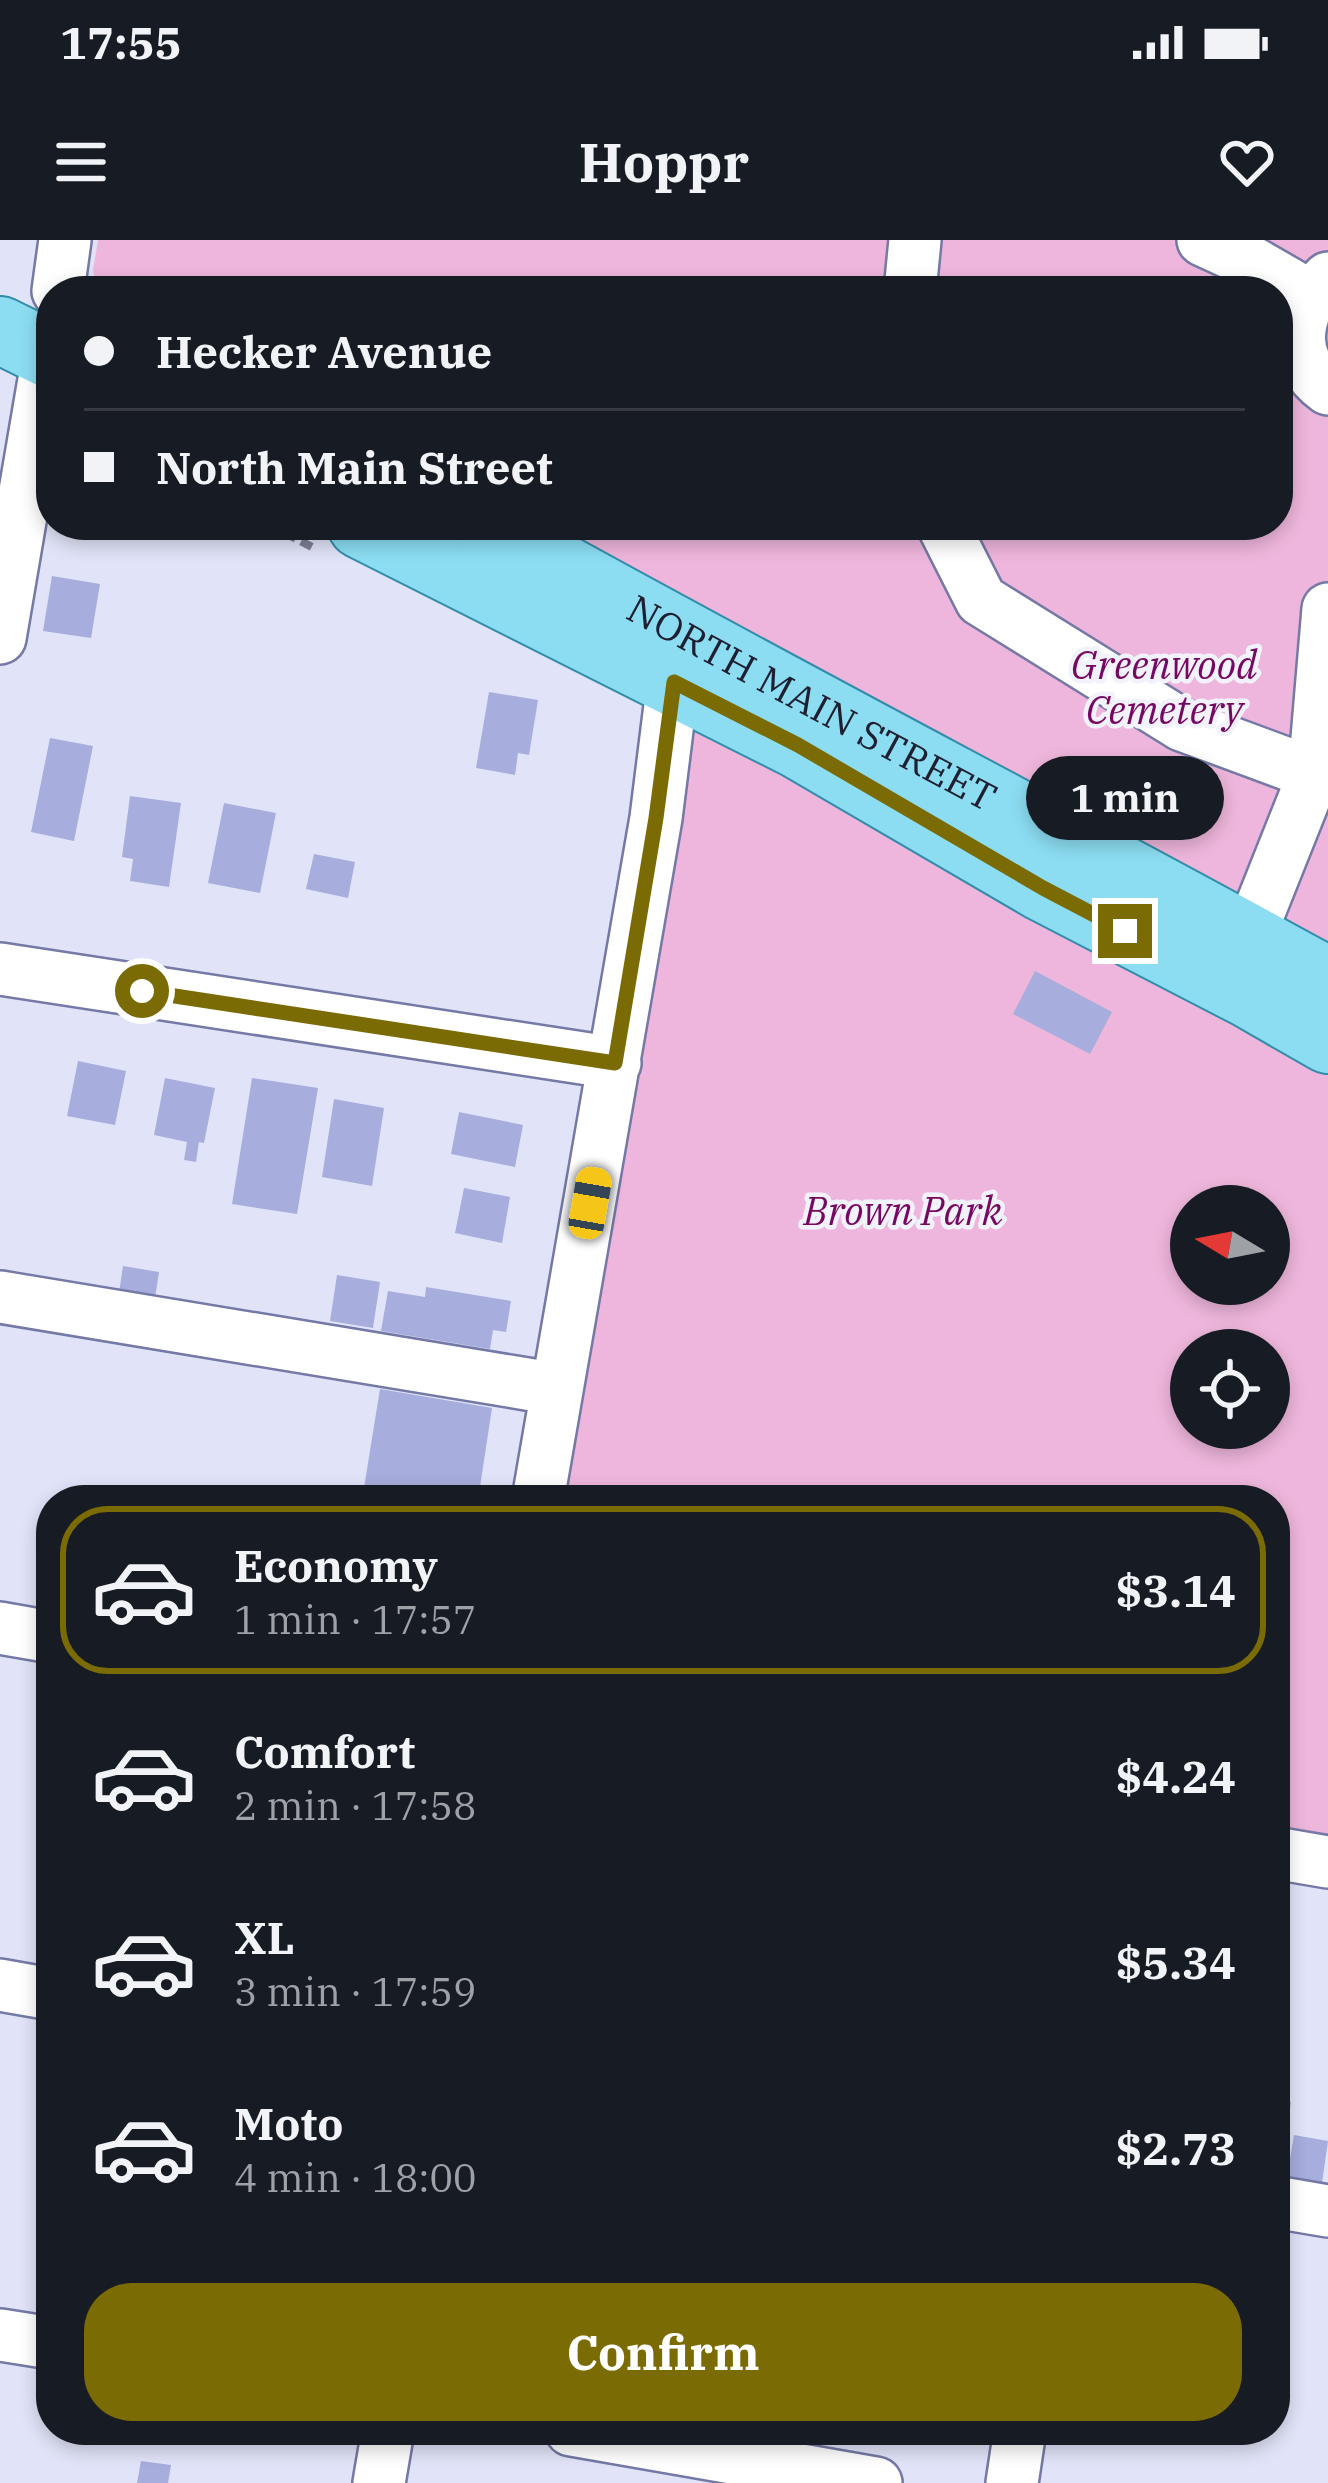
<!DOCTYPE html>
<meta charset="utf-8">
<style>
:root{--surface:#171b24;--page:#242831;--text:#f1f3f6;--muted:#9ea1a6;--line:#363941;--accent:#7b6b04}
body{margin:0;font-family:"IBM Plex Serif",serif;background:var(--page);color:var(--text);height:100vh;display:flex;flex-direction:column;font-size:45px;white-space:nowrap}
*{box-sizing:border-box;margin:0}
p{font-size:39px;color:var(--muted)}
.icon{flex:none;width:66px;height:66px;fill:none;stroke:currentColor;stroke-width:2;stroke-linecap:round;stroke-linejoin:round}
.map{position:relative;flex:1;overflow:hidden}
.side{position:absolute;left:36px;top:1245px;width:1254px;height:960px;display:flex;flex-direction:column;background:var(--surface);border-radius:48px;box-shadow:0 6px 18px #0003}
.side>*{flex:none}
.banner{position:absolute;left:36px;top:36px;width:1257px;height:264px;border-radius:48px;box-shadow:0 6px 18px #0003;display:grid;align-content:center;height:264px;padding:0 48px;background:var(--surface)}
.needle{width:78px;rotate:280deg}
.buttons{position:absolute;left:1170px;top:945px;display:grid;gap:24px}
.buttons a{display:grid;place-items:center;width:120px;height:120px;border-radius:50%;background:var(--surface);box-shadow:0 6px 18px #0003;font-size:60px}
.end{position:absolute;width:54px;height:54px;margin:-27px;border:15px solid #7b6b04;background:#fff;box-shadow:0 0 0 6px #fff}
.from{border-radius:50%}
.bubble{position:absolute;height:84px;border-radius:42px;background:var(--surface);box-shadow:0 6px 18px #0003;font-size:39px;font-weight:800;line-height:84px;text-align:center}
.car{position:absolute;width:36px;height:72px;margin:-36px -18px;border-radius:15px;box-shadow:0 0 9px 3px #0007;background:linear-gradient(#f5c518 24%,#345 0 40%,#f5c518 0 76%,#345 0 86%,#f5c518 0)}
.banner b{display:flex;align-items:center;gap:42px;height:114px;font-size:45px}
.banner b+b{border-top:3px solid var(--line)}
.banner i{width:30px;height:30px;background:var(--text)}
ul{padding:21px 0 0;list-style:none}
li{display:flex;align-items:center;gap:36px;height:168px;margin:0 24px 18px;padding:0 24px;border:6px solid transparent;border-radius:48px}
li div{flex:1}
li b{display:block;font-size:45px}
li em{font-style:normal;font-weight:800}
li.active{border-color:var(--accent)}
li>.icon{width:108px;height:108px;stroke-width:1.5}
.button{display:flex;gap:24px;margin-top:auto;padding:24px 48px}
.button a{flex:1;height:138px;border-radius:48px;background:var(--accent);color:#fff;font-size:48px;font-weight:800;line-height:138px;text-align:center}
.status{display:flex;justify-content:space-between;align-items:center;height:84px;padding:0 60px;background:var(--surface);direction:ltr}
.status svg{height:33px;fill:currentColor}
header{display:flex;justify-content:space-between;align-items:center;height:156px;padding:0 48px;background:var(--surface);font-size:54px;font-weight:800}
.map>svg:first-child{display:block}
.green{fill:#eeb6dc;fill-rule:evenodd}
.building{fill:#a7addc}
.lines{fill:none;stroke-linecap:round;stroke-linejoin:round}
.minor-casing{stroke:#7479a5;stroke-width:56}
.major-casing{stroke:#338da9;stroke-width:70}
.path{stroke:#7e8194;stroke-width:8;stroke-dasharray:12 6;stroke-linecap:butt}
.minor{stroke:#fff;stroke-width:51}
.major{stroke:#8cddf2;stroke-width:66}
.route{stroke:#7b6b04;stroke-width:15}
.labels{text-anchor:middle;stroke-width:9;stroke-linejoin:round;paint-order:stroke}
.park-label{font-size:39px;font-style:italic;fill:#770861;stroke:#f1f2fc}
.street-label{font-size:39px;fill:#1e2032;stroke:#f1f2fc}
</style>
<div class="status"><b>17:55</b><svg viewBox="0 0 49 12"><path d="M0 12V9h3v3zM5 12V6h3v6zM10 12V3h3v9zM15 12V0h3v12zM26 1h20v11H26zM47 4h2v5h-2z"/></svg></div>
<header><svg class="icon" aria-label="menu" viewBox="0 0 24 24"><path d="M4 6h16M4 12h16M4 18h16"/></svg>Hoppr<svg class="icon" aria-label="heart" viewBox="0 0 24 24"><path d="M12 20l-8-8c-3-5 5-10 8-4 3-6 11-1 8 4z"/></svg></header>
<div class="map">
<svg width="1328" height="2243" viewBox="0 0 1328 2243">
<rect width="100%" height="100%" fill="#e1e4f8"/>
<path class="green" d="M98 0H1328V721L517 285H1278V51H98L93 30Z
M700 471 1328 804V1599L1275 1590V1260H562L691 489ZM1191 966H1269V1044H1191ZM1191 1110H1269V1188H1191Z"/>
<path class="building" d="M52 336 100 344 91 398 43 391Z
M489 452 538 460 529 515 518 513 515 535 476 528Z
M50 498 93 506 74 601 31 592Z
M130 556 181 563 169 647 130 641 133 619 122 617Z
M224 563 276 573 260 653 208 643Z
M314 614 355 622 348 658 306 649Z
M1035 731 1112 772 1090 814 1013 774Z
M78 821 126 831 115 885 67 876Z
M165 838 215 848 204 903 199 902 196 922 184 920 187 902 154 895Z
M252 838 318 848 297 974 232 964Z
M334 859 384 868 372 946 322 937Z
M459 872 523 885 515 927 451 914Z
M464 948 510 957 502 1003 455 993Z
M123 1026 159 1032 155 1058 119 1053Z
M337 1035 380 1042 373 1088 330 1081Z
M426 1047 511 1061 506 1092 493 1090 490 1109 381 1091 388 1051 425 1057Z
M380 1149 492 1168 478 1260H362Z
M1275 1705 1290 1707 1278 1784H1275Z
M1275 1859 1291 1862 1285 1905 1275 1903Z
M1294 1895 1328 1901 1322 1943 1287 1937Z
M141 2221 171 2225 168 2243H137Z"/>
<g class="lines">
<defs>
<path id="minor" d="M1203 0 1253 23 1310 56
M1328 38C1294 70 1286 119 1328 149
M58 51 65 0
M910 51 915 0
M943 285 981 360 1182 485 1328 539
M0 398 51 99
M1249 697 1314 534 1328 369
M0 729 615 823
M0 1057 557 1149
M538 1260 656 578 673 442
M0 1388 51 1397
M1275 1613 1328 1622
M0 1745 51 1754
M1275 1962 1328 1971
M0 2095 51 2103
M571 2190 876 2243
M379 2243 388 2190
M1012 2243 1020 2190"/>
<g id="major">
<path d="M0 90 51 115"/>
<path d="M361 285 798 505 1043 648 1248 754 1328 800"/>
<path id="s1" d="M485 285C764 441 1048 587 1328 741"/>
</g>
</defs>
<use href="#minor" class="minor-casing"/>
<use href="#major" class="major-casing"/>
<path class="path" d="M269 285 316 309"/>
<use href="#minor" class="minor"/>
<use href="#major" class="major"/>
</g>
<g class="lines">
<path class="route" d="M142 751 615 823 656 578 674 442 798 505 1043 648 1125 691"/>
</g>
<g class="labels">
<g class="park-label">
<text x="1164" y="439">Greenwood<tspan x="1164" dy="45">Cemetery</tspan></text>
<text x="903" y="985">Brown Park</text>
</g>
<g class="street-label">
<text dy="14" stroke="none"><textPath href="#s1" startOffset="372">NORTH MAIN STREET</textPath></text>
</g>
</g>
</svg>
<div class="buttons">
<a><svg class="needle" viewBox="-14 -14 28 28"><path d="M0-13l5 13h-10z" fill="#e53935"/><path d="M0 13l5-13h-10z" fill="#9ea1a6"/></svg></a>
<a><svg class="icon" aria-label="locate" viewBox="0 0 24 24"><circle cx="12" cy="12" r="6"/><path d="M12 2v4M12 18v4M2 12h4M18 12h4"/></svg></a>
</div>
<i class="end from" style="left:142px;top:751px"></i>
<i class="end" style="left:1125px;top:691px"></i>
<div class="bubble" style="left:1026px;top:516px;width:198px">1 min</div>
<i class="car" style="left:590px;top:963px;rotate:10deg"></i>
<div class="banner">
<b><i class="from"></i>Hecker Avenue</b>
<b><i></i>North Main Street</b>
</div>
<section class="side">
<ul>
<li class="active"><svg class="icon" aria-label="car" viewBox="0 0 24 24"><path d="M5 17H2v-5l4-1 3-4h7l3 4 3 1v5h-3M9 17h6M6 11h13"/><circle cx="7" cy="17" r="2"/><circle cx="17" cy="17" r="2"/></svg><div><b>Economy</b><p>1 min · 17:57</p></div><em>$3.14</em></li>
<li><svg class="icon" aria-label="car" viewBox="0 0 24 24"><path d="M5 17H2v-5l4-1 3-4h7l3 4 3 1v5h-3M9 17h6M6 11h13"/><circle cx="7" cy="17" r="2"/><circle cx="17" cy="17" r="2"/></svg><div><b>Comfort</b><p>2 min · 17:58</p></div><em>$4.24</em></li>
<li><svg class="icon" aria-label="car" viewBox="0 0 24 24"><path d="M5 17H2v-5l4-1 3-4h7l3 4 3 1v5h-3M9 17h6M6 11h13"/><circle cx="7" cy="17" r="2"/><circle cx="17" cy="17" r="2"/></svg><div><b>XL</b><p>3 min · 17:59</p></div><em>$5.34</em></li>
<li><svg class="icon" aria-label="car" viewBox="0 0 24 24"><path d="M5 17H2v-5l4-1 3-4h7l3 4 3 1v5h-3M9 17h6M6 11h13"/><circle cx="7" cy="17" r="2"/><circle cx="17" cy="17" r="2"/></svg><div><b>Moto</b><p>4 min · 18:00</p></div><em>$2.73</em></li>
</ul>
<div class="button"><a>Confirm</a></div>
</section>
</div>
